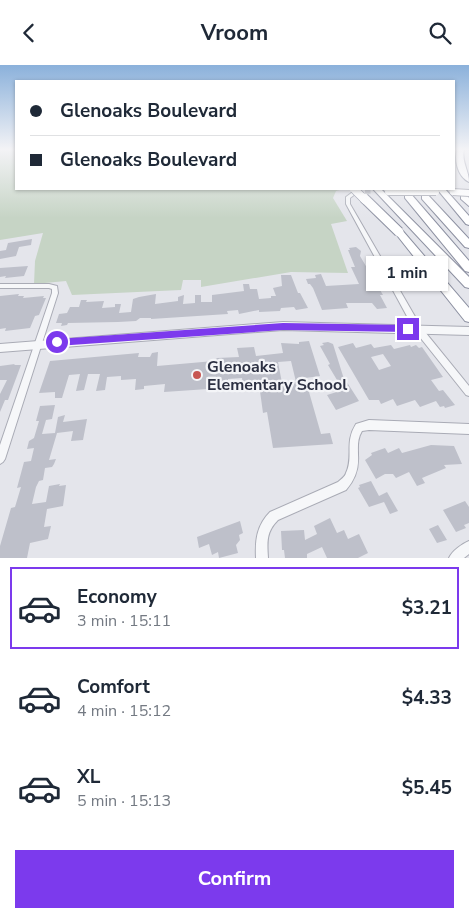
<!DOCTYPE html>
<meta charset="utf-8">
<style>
:root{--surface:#fff;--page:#f2f2f3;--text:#1f2937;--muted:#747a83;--line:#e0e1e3;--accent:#7c3aed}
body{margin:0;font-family:"Nunito Sans",sans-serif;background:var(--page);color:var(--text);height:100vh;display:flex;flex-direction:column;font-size:19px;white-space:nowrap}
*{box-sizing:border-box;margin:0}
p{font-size:16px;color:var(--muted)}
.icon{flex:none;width:28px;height:28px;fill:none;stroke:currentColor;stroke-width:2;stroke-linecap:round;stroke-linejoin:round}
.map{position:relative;height:493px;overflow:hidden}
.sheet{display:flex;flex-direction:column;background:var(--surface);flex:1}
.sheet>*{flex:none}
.guide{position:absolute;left:15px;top:15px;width:440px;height:110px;border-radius:0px;box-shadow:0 1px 4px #0004;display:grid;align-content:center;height:110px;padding:0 15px;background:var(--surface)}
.end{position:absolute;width:22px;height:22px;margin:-11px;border:6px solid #7c3aed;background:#fff;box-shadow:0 0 0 2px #fff}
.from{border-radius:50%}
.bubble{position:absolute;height:35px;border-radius:0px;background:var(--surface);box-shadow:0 1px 4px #0004;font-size:16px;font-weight:700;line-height:35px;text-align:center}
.guide b{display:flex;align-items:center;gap:18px;height:48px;font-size:19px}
.guide b+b{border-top:1px solid var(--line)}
.guide i{width:12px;height:12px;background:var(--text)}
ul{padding:9px 0 0;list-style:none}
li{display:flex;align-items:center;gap:15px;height:82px;margin:0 10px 8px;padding:0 5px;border:2px solid transparent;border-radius:0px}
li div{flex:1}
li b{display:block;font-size:19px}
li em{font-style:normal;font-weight:700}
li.current{border-color:var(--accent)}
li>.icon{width:45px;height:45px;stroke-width:1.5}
.primary-button{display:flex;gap:10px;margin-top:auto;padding:10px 15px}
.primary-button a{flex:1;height:58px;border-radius:0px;background:var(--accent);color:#fff;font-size:20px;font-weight:700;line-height:58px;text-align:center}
header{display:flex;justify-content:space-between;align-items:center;height:65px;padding:0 15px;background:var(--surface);font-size:22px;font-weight:700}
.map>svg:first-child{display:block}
.green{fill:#c6d4c5}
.building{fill:#bec0ca;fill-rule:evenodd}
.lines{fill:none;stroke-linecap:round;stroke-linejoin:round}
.tertiary-tunnel{stroke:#bfc1c9;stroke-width:5.5;stroke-dasharray:5.5 2.5;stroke-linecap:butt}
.minor-casing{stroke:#a9abb5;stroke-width:2}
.tertiary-casing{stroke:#a9abb5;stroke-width:2}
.motorway-casing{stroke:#8c90a1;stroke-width:2}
.minor{fill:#f6f7f9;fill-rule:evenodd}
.tertiary{fill:#f6f7f9;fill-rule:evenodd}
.motorway{fill:#fff;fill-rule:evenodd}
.secondary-bridge-casing{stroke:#a9abb5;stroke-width:8;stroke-linecap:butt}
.motorway-bridge-far1-casing{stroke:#8c90a1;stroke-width:9;stroke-linecap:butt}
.motorway-bridge-casing{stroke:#8c90a1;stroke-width:11;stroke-linecap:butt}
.secondary-bridge{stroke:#fff;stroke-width:6}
.motorway-bridge-far1{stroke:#fff;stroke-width:8}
.motorway-bridge{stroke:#fff;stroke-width:9}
.route{fill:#7c3aed}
.poi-dot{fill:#c75652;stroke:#f4f5f8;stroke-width:2}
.labels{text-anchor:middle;stroke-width:4.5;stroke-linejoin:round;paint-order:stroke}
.poi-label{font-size:16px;font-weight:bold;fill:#2c3042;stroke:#f4f5f8;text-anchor:start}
</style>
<header><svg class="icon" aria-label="back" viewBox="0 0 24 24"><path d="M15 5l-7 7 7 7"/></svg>Vroom<svg class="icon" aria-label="search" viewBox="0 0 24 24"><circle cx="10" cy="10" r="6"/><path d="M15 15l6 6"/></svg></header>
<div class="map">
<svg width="469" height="493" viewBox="0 0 469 493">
<rect width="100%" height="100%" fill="#e4e5eb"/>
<path class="green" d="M0 84H16V124H343L336 126 333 133 347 156 331 159 348 208 291 207 201 222V215H183L181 225 72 230 66 216 34 219 35 196 43 168 0 175Z"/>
<path class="building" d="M32 174 31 180 19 182 16 191 0 194V186L6 185 8 178Z
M356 182 361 186 360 191 383 230H380L387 243 377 244 372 238H346L348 243 322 245 313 223 310 219H308L306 214 316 213 315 210 321 209 326 221 359 219 351 202H355L348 185H350L349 183Z
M28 201 24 211 5 213 6 211 0 212V203Z
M281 210H291L298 228H300L308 243 296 245 294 242 281 243 280 246 259 247V245L239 249 238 245 227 246 228 249 151 254V253H140L136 256 118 257 68 258 67 260 61 261 62 258H56L59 249 67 248 70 242H79L81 235H87L86 237 104 236 102 243 115 242V239H121L119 248 131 247 133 234 139 232 156 229 155 239 178 236V232L184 230 183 239 195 238V230H201V237H212V230L244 226 243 219H249L250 224H257L259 234 271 233V231H276L273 223 282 221Z
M19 229 18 231H24L23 233 44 231 43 233H46L39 250 35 251 30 263 5 266 6 263 0 264V231Z
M309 276 320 311 305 313 321 369 330 368 333 379 273 383 267 347 263 348 259 319 243 320 242 313 228 314V318L210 319 208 320V324L164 327 165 319 144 321V324L135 325 136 314 121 315V311L107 312 105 325 96 326 100 309H88L84 325 76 326 80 309 69 310 62 333H55V327L39 328 50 296 139 288 138 292H150L152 288 158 287 157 301 214 296 217 293 239 292 237 283 254 282 256 291 283 288 281 278 299 279V277ZM291 296 296 317 282 318 278 297Z
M328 277 333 279 343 311 359 336 336 345 327 330 343 325 328 300 330 299 320 281 324 280 322 278Z
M353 278 356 283 371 279 374 283 391 280 394 284 410 280 411 282 416 280 419 283 422 282 443 312 431 315 439 326 443 325 455 340 445 343 444 341 440 342 436 336 420 342 415 335 397 341 393 334 381 339 379 335H369L338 282ZM383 289 391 301 379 305 371 292Z
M15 299 14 300H21L8 335H5L0 347V329L7 315H0V301Z
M55 340 52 354 46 355 42 369 55 368 58 352 65 350 63 357 87 354 83 375 71 376 73 366 57 368 49 395 56 394 54 399 52 402 45 403 43 415 39 416 36 422 32 439 46 437 49 421 60 419 59 421 66 420 63 441 47 444 44 462 51 461 48 474 30 478 27 493H0V481L11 443 15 442 21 422 17 423 24 397 31 396 34 383 27 384 29 376 34 373 39 356H36L40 341Z
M431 380 454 381 462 399 444 400 446 403 422 413 425 418 417 421 409 407 396 413 393 409H385L376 414 365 395 372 390 371 388 385 383 388 388 399 383 402 388Z
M371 416 379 431 387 427 398 446 390 449 384 437 369 442 358 423 360 422 359 420Z
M465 436 469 442V458L464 460 466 463 456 467 443 445Z
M330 453 337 468 344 465 348 474 359 469 368 488 358 493H327L322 482 307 489V493H285L284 485H282L281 466 304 465 305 475 317 469 314 461Z
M240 456 243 468 239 470 240 475 236 480 238 488 219 493 218 487 212 490 209 479 199 483 197 472Z
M438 460 447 475 437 478 429 464Z"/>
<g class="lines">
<path class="tertiary-tunnel" d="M365 126H372"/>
<defs>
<path id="minor" d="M354 126 358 127 350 133V139L421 262 469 321V331L466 330 415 266 346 139V132Z
M0 219H49L57 221 58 228 5 394 3 397 0 399V380L52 228V224L49 223H0Z
M369 355 469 359V369L369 365 362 366C357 374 358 382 358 390 359 404 355 415 346 425L278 455C266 467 267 477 268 493H256C255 475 257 460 270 447L338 417C341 414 345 412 346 408 354 391 344 378 356 359Z
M469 476V489L464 493H449C452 486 462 479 469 476Z"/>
<path id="tertiary" d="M283 257 469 262V270L283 265 0 287V279Z"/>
<path id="motorway" d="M457 84H464C461 97 469 105 469 117 458 112 454 96 457 84Z
M373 124H381L469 212V223L465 222Z
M437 124H445L469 151V160L466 159Z
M405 129H411L469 196V207L465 206 405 133Z
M422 130H428L469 174V183L465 182 422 134Z
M461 130H467L469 133V141L461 134Z
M399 164 402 165 469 243V257L465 256 396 169 394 167Z"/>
</defs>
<use href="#minor" class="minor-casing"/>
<use href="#tertiary" class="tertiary-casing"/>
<use href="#motorway" class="motorway-casing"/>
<use href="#minor" class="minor"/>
<use href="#tertiary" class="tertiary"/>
<use href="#motorway" class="motorway"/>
<defs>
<path id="secondary-bridge" d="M388 127H436
M453 127 469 128"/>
<path id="motorway-bridge-far1" d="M354 124 365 135"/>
<path id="motorway-bridge" d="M364 133 399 167"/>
</defs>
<use href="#secondary-bridge" class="secondary-bridge-casing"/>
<use href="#motorway-bridge-far1" class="motorway-bridge-far1-casing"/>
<use href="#motorway-bridge" class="motorway-bridge-casing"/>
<use href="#secondary-bridge" class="secondary-bridge"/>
<use href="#motorway-bridge-far1" class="motorway-bridge-far1"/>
<use href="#motorway-bridge" class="motorway-bridge"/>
</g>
<linearGradient id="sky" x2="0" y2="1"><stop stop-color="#8bb1db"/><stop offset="0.55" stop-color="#f3f3f6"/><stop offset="1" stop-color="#f3f3f6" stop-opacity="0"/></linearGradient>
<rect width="469" height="153" fill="url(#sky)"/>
<path class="route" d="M283 258 408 260 413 264 408 267 283 265 57 281 53 277 57 274Z"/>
<circle class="poi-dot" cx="197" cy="310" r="5"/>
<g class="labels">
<g class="poi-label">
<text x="207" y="307">Glenoaks<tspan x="207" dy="18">Elementary School</tspan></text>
</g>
</g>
</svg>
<i class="end from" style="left:57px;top:277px"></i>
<i class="end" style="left:408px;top:264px"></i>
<div class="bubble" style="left:366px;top:191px;width:82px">1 min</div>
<div class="guide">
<b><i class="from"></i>Glenoaks Boulevard</b>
<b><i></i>Glenoaks Boulevard</b>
</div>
</div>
<section class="sheet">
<ul>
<li class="current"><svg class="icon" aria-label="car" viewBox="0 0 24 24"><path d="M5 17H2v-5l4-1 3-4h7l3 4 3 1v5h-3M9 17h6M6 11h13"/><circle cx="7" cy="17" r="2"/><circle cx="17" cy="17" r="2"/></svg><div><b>Economy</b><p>3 min · 15:11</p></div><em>$3.21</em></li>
<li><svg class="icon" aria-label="car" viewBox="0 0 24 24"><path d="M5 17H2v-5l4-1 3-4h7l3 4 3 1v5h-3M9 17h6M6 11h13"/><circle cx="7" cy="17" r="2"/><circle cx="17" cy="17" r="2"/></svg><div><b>Comfort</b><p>4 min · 15:12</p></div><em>$4.33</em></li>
<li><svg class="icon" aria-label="car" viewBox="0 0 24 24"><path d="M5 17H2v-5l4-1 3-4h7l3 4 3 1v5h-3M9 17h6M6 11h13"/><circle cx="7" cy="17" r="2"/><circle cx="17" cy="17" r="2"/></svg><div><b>XL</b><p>5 min · 15:13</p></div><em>$5.45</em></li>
</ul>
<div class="primary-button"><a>Confirm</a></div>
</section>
